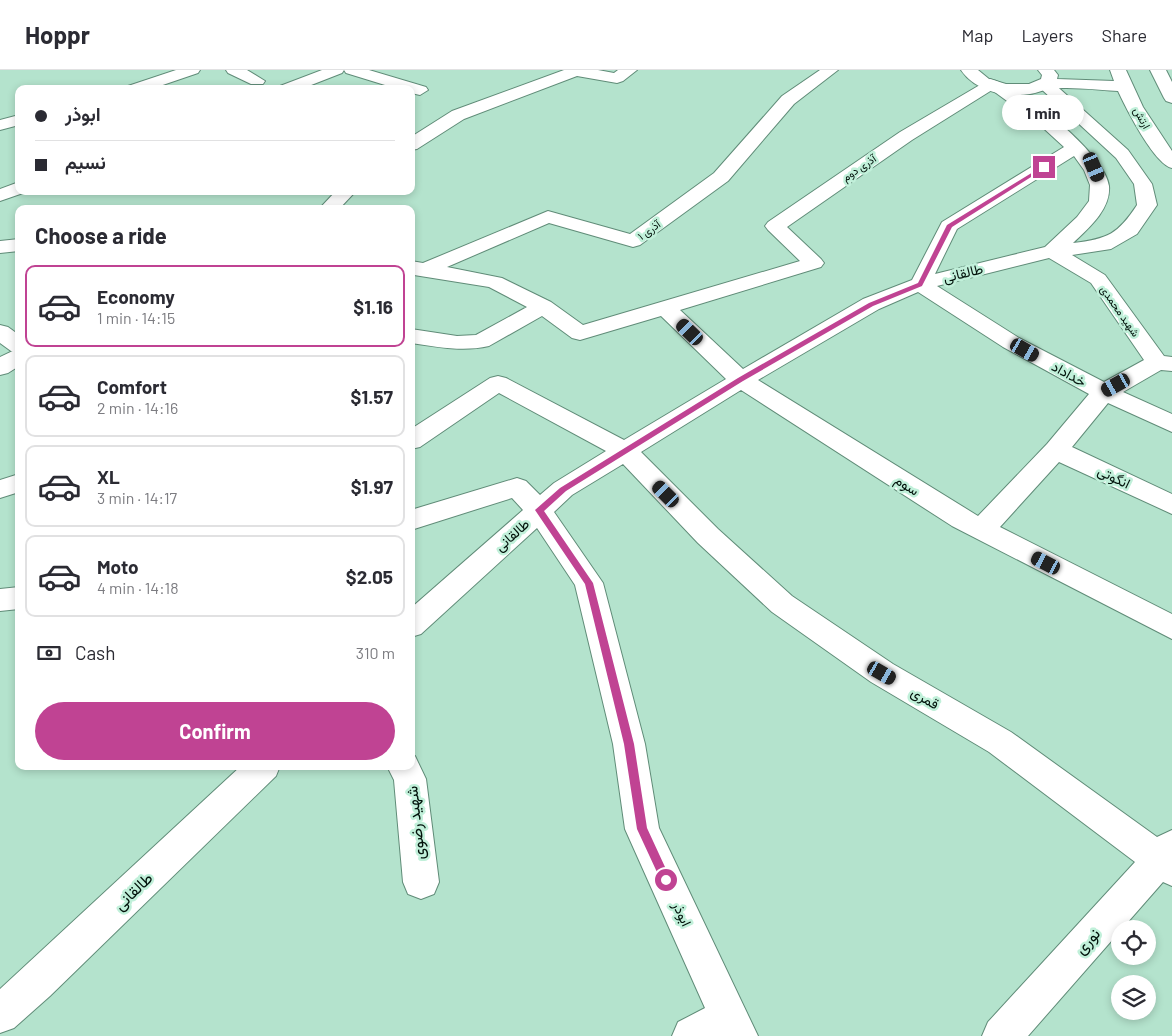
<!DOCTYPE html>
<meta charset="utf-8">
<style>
:root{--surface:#fff;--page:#f2f2f3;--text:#2b2b33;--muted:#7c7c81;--line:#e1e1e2;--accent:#c04393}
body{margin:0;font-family:Barlow,Vazirmatn,sans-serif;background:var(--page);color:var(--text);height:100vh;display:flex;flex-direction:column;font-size:19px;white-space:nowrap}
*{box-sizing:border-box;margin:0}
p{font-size:16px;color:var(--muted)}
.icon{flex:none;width:28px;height:28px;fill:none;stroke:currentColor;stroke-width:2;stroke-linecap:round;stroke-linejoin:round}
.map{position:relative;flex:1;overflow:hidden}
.sheet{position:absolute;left:15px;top:135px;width:400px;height:565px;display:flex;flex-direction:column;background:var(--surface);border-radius:10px;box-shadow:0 2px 8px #0003}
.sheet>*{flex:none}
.guide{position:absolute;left:15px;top:15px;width:400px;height:110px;border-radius:10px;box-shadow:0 2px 8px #0003;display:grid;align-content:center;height:110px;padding:0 20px;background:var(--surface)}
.controls{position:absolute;left:1111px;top:850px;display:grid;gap:10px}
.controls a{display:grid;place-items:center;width:45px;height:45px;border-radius:50%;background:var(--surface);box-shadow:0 2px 8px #0003;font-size:25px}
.end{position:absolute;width:22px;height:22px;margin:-11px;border:6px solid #c04393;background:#fff;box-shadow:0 0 0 2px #fff}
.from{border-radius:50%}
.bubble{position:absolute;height:35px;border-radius:18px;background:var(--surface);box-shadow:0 2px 8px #0003;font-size:16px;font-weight:700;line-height:35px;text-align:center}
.car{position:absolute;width:15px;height:30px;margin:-15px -8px;border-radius:6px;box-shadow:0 0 4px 1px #0007;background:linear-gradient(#222 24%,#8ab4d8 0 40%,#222 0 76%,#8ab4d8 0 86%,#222 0)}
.guide b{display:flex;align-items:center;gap:18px;height:48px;font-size:19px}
.guide b+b{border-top:1px solid var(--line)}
.guide i{width:12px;height:12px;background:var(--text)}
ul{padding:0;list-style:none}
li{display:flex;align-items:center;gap:15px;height:82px;margin:0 10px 8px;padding:0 10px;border:2px solid var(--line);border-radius:10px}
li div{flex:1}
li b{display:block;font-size:19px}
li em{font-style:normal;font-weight:700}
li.active{border-color:var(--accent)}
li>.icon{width:45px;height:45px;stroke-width:1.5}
h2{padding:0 20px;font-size:22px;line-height:60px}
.pay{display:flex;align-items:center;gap:12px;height:55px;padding:0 20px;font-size:19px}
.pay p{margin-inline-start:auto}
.primary-button{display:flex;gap:10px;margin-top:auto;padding:10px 20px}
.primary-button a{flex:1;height:58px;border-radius:30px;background:var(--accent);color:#fff;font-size:20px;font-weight:700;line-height:58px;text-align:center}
header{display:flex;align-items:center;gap:30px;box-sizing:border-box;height:70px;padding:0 25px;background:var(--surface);border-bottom:1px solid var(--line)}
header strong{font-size:24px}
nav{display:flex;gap:28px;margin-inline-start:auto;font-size:18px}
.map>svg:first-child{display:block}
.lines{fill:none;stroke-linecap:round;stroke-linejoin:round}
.minor-casing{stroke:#608c78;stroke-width:2}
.major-casing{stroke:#608c78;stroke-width:2}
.minor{fill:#fff;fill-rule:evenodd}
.major{fill:#fff;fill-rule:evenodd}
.route{fill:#c04393}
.labels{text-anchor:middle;stroke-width:5;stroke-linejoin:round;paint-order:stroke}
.far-street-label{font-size:11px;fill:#02120b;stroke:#c1f0da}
.street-label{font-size:14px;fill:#02120b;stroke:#c1f0da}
.near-street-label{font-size:16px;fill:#02120b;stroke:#c1f0da}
</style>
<header>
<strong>Hoppr</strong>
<nav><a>Map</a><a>Layers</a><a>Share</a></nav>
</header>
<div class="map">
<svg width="1172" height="966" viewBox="0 0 1172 966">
<rect width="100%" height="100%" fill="#b4e3cd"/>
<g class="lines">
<defs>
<path id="minor" d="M176 0H200L198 3 151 19H126L128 16Z
M226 0H247L265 11 263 14H251L228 3Z
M322 0H344L342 3 301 19H278L280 16Z
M344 0H369L426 17 428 20 420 25 411 23V19H398L346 3Z
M564 0H598L614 3 618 0H637L623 11 617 13 577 6 464 49 417 79 411 80V67L452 41Z
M820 0H838L794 34 728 111 640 175 633 177 549 153 447 197 502 208 551 232 583 255 800 191 768 160 765 156 768 152 900 62 990 9C1020 16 1105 83 1109 116 1111 139 1089 158 1073 173 1108 169 1118 164 1137 135L1134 114 1116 88 1039 17 1037 14 1039 11H1051L1128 80 1152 114 1157 135 1137 164 1111 179 1072 185 1105 205 1164 286 1172 287V301L1161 300 1123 322 1172 344V362L1108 333 1072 377 1172 424V444L1059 392 1000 457 1172 544V569L952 456 741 320 641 382 718 459 792 526 893 594 1011 662 1157 767 1172 760V816L1163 812 1028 966H982L988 952 1135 792 989 682 871 612 772 542 698 473 623 394 572 425 554 442 603 513 645 674 659 758 758 966H672L678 952 705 938 625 759 613 674 575 515 537 458 421 564 411 567V538L523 440 512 428 411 460V440L517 408 526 411 540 425 554 413 606 381 499 323 420 377 411 379V359L490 308 498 306 506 308 624 370 726 309 661 246 580 270 572 268 542 246 489 276C463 282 438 277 411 273V259L457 266 476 265 527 237 489 217 414 205 411 203V191L423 193 548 141 630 164 714 103 782 26ZM992 20 1040 55 1064 77 942 152 912 210 863 229 743 299 680 240 821 197 824 193 821 189 787 157 912 70ZM1074 86 1084 100 1090 115 1089 131 1077 147 1045 177 935 204 957 159ZM1049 188 1091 213 1144 290 1104 312 1019 268 937 216ZM918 222 1003 277 1089 324 1047 374 978 446 758 310 879 239Z
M19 45V55L0 60V50Z
M19 112V121L26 122 0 131V119Z
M336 121H356L339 139H319Z
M19 169V181L0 183V171Z
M19 278V296L8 303 0 305V287Z
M19 404V422L0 428V410Z
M19 517V539L0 541V519Z
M411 685 415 686 426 709 439 812 434 824 421 829 408 824 403 812 394 710 387 696H411Z
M241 696H280L276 706 50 926 14 958 0 963V919Z"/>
<path id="major" d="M961 0H978L989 9 1006 14H1029L1041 9 1042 5 1038 0H1054L1058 5 1057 9 1114 11 1110 0H1126L1143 37 1172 81V98C1154 94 1126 38 1118 21 1096 20 1071 16 1049 19 1043 20 1037 23 1030 24 1006 28 975 21 961 0Z
M1150 0H1166L1172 12V33L1166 31 1164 28Z
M0 255 8 257 19 265V283L11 281 0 273Z"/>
</defs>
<use href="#minor" class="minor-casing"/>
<use href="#major" class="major-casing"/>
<use href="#minor" class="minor"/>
<use href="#major" class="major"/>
</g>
<path class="route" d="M1043 96 1047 97 952 157 922 216 873 236 743 311 566 421 544 441 593 513 634 674 647 758 671 810 666 815 662 813 637 759 624 674 585 514 535 440 560 418 738 308 869 233 918 213 947 155Z"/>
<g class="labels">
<g class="far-street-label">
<text transform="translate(1142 48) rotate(61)" y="4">ارتش</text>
<text transform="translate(859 98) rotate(-34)" y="4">آذری دوم</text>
<text transform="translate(649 160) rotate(-36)" y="4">آذری ۱</text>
<text transform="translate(1120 241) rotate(55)" y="4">شهید محمدی</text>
</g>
<g class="street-label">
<text transform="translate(963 203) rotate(-14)" y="5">طالقانی</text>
<text transform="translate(1069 304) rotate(29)" y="5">خداداد</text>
<text transform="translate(1114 407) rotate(26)" y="5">انگوتی</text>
<text transform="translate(907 415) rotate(32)" y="5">سوم</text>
<text transform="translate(512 465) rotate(-42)" y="5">طالقانی</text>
<text transform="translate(925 628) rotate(30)" y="5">قمری</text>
<text transform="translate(682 844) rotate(65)" y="5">ابوذر</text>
</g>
<g class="near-street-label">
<text transform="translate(415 753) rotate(-96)" y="6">شهید رضوی</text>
<text transform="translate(133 821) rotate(-44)" y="6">طالقانی</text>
<text transform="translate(1087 871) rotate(-48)" y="6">نوری</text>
</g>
</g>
</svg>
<div class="controls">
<a><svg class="icon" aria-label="locate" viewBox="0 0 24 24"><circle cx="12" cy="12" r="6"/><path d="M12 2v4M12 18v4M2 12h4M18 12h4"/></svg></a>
<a><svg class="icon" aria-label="layers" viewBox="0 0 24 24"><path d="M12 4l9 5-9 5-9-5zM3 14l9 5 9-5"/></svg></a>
</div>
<i class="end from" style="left:666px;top:810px"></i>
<i class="end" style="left:1044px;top:97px"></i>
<div class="bubble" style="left:1002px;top:25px;width:82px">1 min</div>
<i class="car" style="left:1094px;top:97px;rotate:157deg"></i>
<i class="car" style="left:690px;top:262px;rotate:314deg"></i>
<i class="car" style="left:1025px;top:280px;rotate:120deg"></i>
<i class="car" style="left:1116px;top:315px;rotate:241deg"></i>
<i class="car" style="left:666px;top:424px;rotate:315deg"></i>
<i class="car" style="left:1046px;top:493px;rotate:297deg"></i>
<i class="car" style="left:882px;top:603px;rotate:120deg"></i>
<div class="guide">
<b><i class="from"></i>ابوذر</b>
<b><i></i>نسیم</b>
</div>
<section class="sheet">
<h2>Choose a ride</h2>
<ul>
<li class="active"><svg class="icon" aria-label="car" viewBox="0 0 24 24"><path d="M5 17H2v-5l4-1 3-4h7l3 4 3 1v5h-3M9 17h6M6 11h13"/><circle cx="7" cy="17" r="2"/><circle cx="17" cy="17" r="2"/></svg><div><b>Economy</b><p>1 min · 14:15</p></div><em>$1.16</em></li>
<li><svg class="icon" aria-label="car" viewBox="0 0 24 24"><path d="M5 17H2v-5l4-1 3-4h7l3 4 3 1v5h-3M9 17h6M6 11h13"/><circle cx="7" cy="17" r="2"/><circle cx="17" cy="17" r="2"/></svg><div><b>Comfort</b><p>2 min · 14:16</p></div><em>$1.57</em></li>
<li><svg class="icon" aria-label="car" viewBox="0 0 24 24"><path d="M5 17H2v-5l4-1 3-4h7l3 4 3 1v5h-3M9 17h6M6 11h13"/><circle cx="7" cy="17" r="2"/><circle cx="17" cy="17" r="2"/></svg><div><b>XL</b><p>3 min · 14:17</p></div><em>$1.97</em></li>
<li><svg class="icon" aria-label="car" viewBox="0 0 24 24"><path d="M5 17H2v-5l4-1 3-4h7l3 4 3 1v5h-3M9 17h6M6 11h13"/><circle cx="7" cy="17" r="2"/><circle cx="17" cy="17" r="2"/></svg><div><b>Moto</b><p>4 min · 14:18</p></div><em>$2.05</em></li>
</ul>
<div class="pay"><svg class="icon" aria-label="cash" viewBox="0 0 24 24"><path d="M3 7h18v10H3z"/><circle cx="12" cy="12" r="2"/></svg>Cash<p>310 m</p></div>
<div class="primary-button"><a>Confirm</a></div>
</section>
</div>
